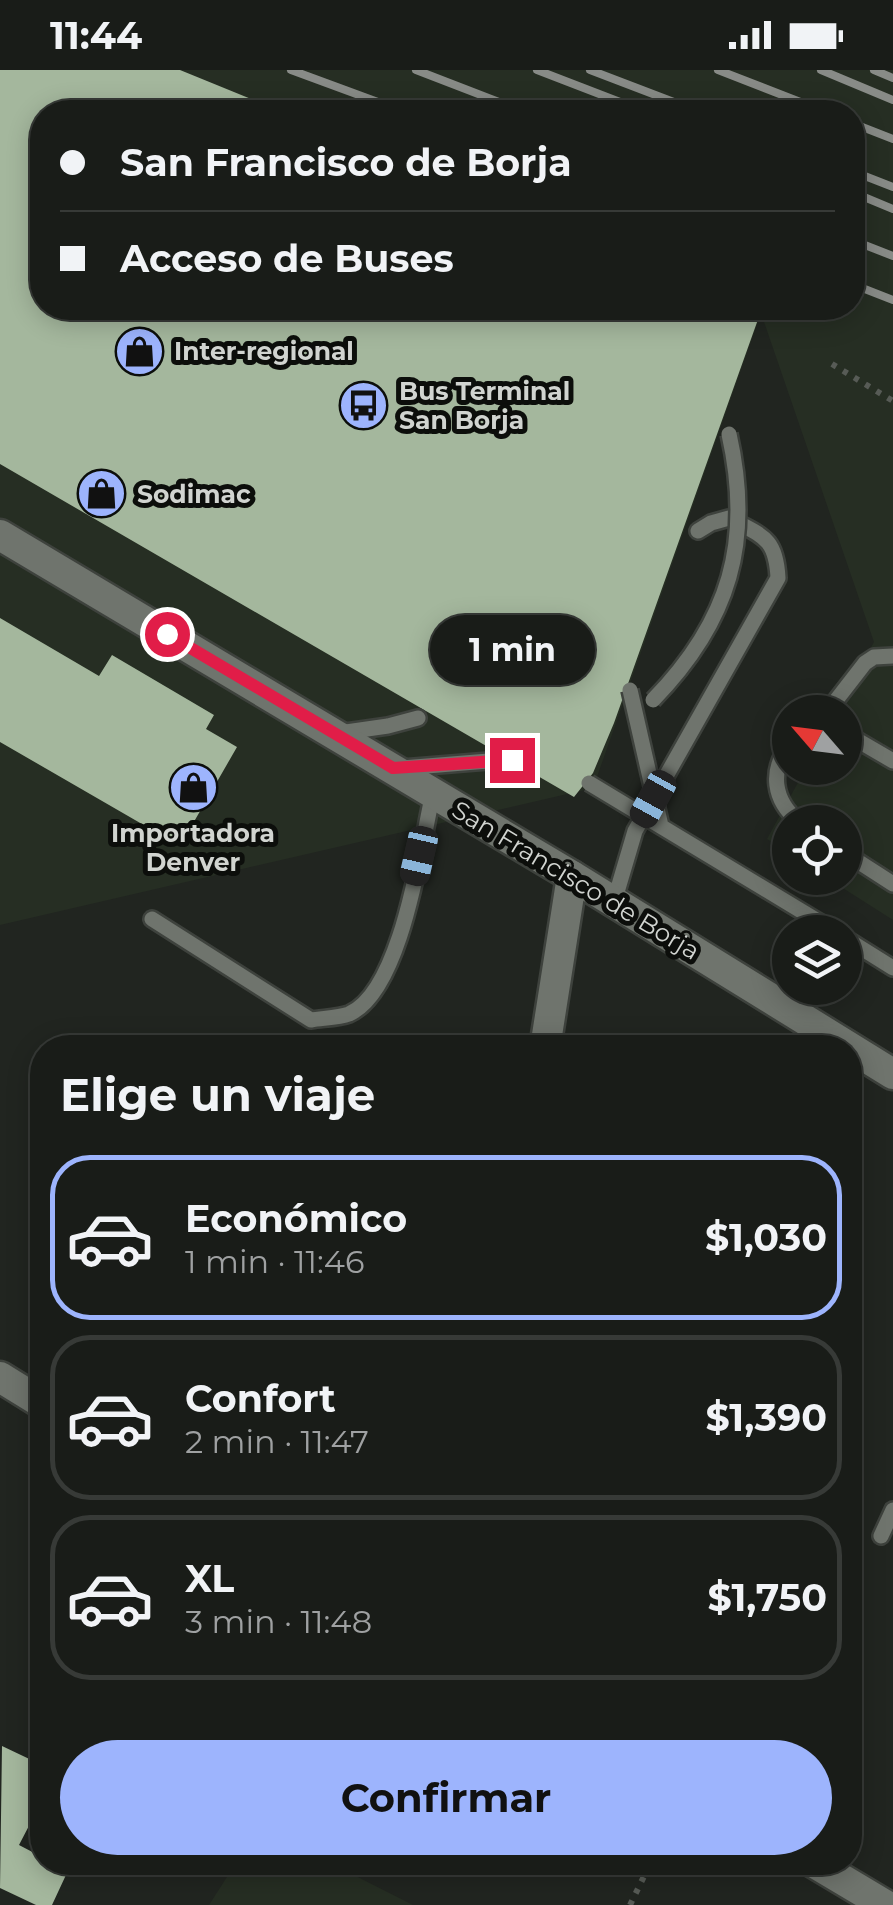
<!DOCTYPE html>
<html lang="es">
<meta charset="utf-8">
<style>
:root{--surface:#191c18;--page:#222521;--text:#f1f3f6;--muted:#9fa1a2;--line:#373a37;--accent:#9db4fd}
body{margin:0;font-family:Montserrat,sans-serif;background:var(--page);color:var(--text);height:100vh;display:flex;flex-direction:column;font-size:38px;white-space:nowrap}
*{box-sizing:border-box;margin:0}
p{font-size:32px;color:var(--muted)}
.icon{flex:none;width:55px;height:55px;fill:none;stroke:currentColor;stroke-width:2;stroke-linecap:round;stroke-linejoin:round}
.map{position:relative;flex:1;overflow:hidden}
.sheet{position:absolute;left:30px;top:965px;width:832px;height:840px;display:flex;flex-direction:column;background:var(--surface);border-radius:40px;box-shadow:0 5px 25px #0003,0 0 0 2px var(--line)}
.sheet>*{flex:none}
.top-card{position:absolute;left:30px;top:30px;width:835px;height:220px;border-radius:40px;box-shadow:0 5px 25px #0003,0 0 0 2px var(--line);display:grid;align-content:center;height:220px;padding:0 30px;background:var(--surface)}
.needle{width:65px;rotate:298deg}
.controls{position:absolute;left:772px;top:625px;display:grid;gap:20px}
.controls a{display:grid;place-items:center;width:90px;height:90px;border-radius:50%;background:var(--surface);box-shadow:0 5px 25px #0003,0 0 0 2px var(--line);font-size:50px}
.end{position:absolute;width:45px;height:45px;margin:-22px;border:12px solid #e11d48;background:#fff;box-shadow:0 0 0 5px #fff}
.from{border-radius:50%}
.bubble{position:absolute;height:70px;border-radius:35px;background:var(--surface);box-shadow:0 5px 25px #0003,0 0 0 2px var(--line);font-size:32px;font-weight:700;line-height:70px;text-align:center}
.car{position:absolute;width:30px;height:60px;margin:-30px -15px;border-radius:12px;box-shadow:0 0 8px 2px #0007;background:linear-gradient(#222 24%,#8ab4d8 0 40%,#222 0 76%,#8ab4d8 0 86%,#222 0)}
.top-card b{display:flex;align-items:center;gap:35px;height:95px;font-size:38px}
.top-card b+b{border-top:2px solid var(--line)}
.top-card i{width:25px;height:25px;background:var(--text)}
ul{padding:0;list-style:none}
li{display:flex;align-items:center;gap:30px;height:165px;margin:0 20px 15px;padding:0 10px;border:5px solid var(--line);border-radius:40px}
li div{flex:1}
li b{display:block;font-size:38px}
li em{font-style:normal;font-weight:700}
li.on{border-color:var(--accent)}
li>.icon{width:90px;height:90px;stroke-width:1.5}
h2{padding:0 30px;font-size:45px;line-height:120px}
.primary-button{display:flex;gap:20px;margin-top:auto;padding:20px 30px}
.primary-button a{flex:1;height:115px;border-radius:60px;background:var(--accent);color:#111;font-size:40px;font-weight:700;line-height:115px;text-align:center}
.status{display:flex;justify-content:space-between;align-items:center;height:70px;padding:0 50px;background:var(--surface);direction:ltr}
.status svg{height:28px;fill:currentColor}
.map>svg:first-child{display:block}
.built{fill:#262e23;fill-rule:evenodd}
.building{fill:#a4b79d}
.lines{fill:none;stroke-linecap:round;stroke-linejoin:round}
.lane-casing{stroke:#3e423d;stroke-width:20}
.street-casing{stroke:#3e423d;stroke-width:35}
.secondary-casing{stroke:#3e423d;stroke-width:35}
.path{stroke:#575b56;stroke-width:6;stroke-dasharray:5 8;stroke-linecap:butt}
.lane{stroke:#6f746d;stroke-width:15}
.street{stroke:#6f746d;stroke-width:30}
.secondary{stroke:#6f746d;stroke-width:30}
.rail{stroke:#888b87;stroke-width:8}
.lane-bridge-casing{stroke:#3e423d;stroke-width:20;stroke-linecap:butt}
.lane-bridge{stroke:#6f746d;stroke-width:15}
.route{stroke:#e11d48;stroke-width:12}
.labels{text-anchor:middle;stroke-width:10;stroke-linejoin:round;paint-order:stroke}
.poi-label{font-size:25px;font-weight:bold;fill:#d1d4d0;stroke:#0c0e0b;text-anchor:start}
.street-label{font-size:25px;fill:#d1d4d0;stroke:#0c0e0b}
</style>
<div class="status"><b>11:44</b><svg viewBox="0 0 49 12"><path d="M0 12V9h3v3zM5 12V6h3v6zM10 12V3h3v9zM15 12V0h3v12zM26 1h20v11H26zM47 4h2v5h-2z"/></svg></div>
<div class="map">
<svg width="893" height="1835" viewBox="0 0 893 1835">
<rect width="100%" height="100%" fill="#212520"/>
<path class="built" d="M0 0H893V850L827 808H845V752H790V783L767 769 806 698H845V642H836L874 572 761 243 593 718 0 855ZM42 42H852V238H42Z
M236 1793H330L413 1835H209Z"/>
<path class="building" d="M0 0H180L283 42H42V238H752L761 241 614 653 593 703 574 727 0 394Z
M0 548 99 606 112 585 214 645 206 659 237 677 180 776 0 672Z
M2 1676 42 1695V1754L32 1750 19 1775 42 1787V1792H72L52 1835H36L0 1818Z"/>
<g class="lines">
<defs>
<path id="lane" d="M827 642 865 593 874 587 893 586
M339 663 388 656 418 648
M845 663 893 691
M790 674C769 701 773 730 799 752
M402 698 512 689
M845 783 893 814
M614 832 635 761 778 508C776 467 762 466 729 448L711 453 698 461
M152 849 311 950C322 948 338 948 349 944 402 921 421 775 433 723
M845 868 893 898
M881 1466 893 1440"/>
<path id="street" d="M545 978 572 806
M0 1307 42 1333
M813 1792 885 1835"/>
<path id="secondary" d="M0 465 572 806 893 1004"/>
</defs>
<use href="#lane" class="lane-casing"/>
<use href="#street" class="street-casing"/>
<use href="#secondary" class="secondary-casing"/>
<path class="path" d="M832 294 893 331
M630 1835 651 1792"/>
<use href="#lane" class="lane"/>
<use href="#street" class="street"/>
<use href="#secondary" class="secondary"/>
<path class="rail" d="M291 0 405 42
M416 0 525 42
M537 0 646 42
M590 0 700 42
M718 0 826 42
M821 0 893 30
M874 0 893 8
M852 53 893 69
M852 101 893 117
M852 122 893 139
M852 170 893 186
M852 214 893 230"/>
<defs>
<path id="lane-bridge" d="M630 620 661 756
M653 630C730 551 753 471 729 364
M589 713 836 862"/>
</defs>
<use href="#lane-bridge" class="lane-bridge-casing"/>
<use href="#lane-bridge" class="lane-bridge"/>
</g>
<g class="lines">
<path class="route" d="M167 564 393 698 512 690"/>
</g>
<defs>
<symbol id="shop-disc" viewBox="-11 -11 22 22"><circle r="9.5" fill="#9db4fd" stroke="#0c0e0b"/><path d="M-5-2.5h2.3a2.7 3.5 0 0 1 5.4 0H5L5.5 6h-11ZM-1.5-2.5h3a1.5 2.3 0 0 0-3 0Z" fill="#111"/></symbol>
<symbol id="bus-disc" viewBox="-11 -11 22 22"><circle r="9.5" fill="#9db4fd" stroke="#0c0e0b"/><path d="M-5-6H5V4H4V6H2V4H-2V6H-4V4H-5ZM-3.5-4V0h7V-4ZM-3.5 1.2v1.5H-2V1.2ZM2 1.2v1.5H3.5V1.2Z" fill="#111"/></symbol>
</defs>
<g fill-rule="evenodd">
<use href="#shop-disc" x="112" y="254" width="55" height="55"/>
<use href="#bus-disc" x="336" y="308" width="55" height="55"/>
<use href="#shop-disc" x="74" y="396" width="55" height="55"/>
<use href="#shop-disc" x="166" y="690" width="55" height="55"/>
</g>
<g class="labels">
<g class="poi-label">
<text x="174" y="290">Inter-regional</text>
<text x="399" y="330">Bus Terminal<tspan x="399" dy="29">San Borja</tspan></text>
<text x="137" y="433">Sodimac</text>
<text x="193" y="772" text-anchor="middle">Importadora<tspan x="193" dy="29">Denver</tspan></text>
</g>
<g class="street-label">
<text transform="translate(576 810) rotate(31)" y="9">San Francisco de Borja</text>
</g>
</g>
</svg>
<div class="controls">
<a><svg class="needle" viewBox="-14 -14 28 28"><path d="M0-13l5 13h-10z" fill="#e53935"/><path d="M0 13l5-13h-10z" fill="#9fa1a2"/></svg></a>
<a><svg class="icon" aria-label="locate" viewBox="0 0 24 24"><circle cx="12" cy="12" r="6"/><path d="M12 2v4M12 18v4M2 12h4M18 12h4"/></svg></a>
<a><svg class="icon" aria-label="layers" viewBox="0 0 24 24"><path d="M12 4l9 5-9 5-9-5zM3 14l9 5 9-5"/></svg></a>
</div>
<i class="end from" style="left:167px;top:564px"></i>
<i class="end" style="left:512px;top:690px"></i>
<div class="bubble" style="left:430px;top:545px;width:165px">1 min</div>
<i class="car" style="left:653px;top:729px;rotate:209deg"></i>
<i class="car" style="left:419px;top:786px;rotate:193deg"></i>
<div class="top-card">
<b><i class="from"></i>San Francisco de Borja</b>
<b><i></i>Acceso de Buses</b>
</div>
<section class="sheet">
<h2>Elige un viaje</h2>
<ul>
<li class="on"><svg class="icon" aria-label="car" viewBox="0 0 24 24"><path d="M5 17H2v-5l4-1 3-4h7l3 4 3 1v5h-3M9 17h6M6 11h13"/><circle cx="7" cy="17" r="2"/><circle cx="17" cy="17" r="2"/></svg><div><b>Económico</b><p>1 min · 11:46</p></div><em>$1,030</em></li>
<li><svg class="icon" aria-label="car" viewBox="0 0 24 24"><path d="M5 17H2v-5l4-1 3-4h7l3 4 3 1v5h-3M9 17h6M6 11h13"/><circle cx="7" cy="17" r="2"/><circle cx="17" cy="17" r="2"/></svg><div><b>Confort</b><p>2 min · 11:47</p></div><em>$1,390</em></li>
<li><svg class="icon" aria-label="car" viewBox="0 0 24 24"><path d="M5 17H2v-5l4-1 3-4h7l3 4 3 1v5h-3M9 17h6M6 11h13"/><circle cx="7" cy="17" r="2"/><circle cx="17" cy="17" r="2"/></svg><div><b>XL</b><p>3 min · 11:48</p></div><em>$1,750</em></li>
</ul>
<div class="primary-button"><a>Confirmar</a></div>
</section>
</div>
